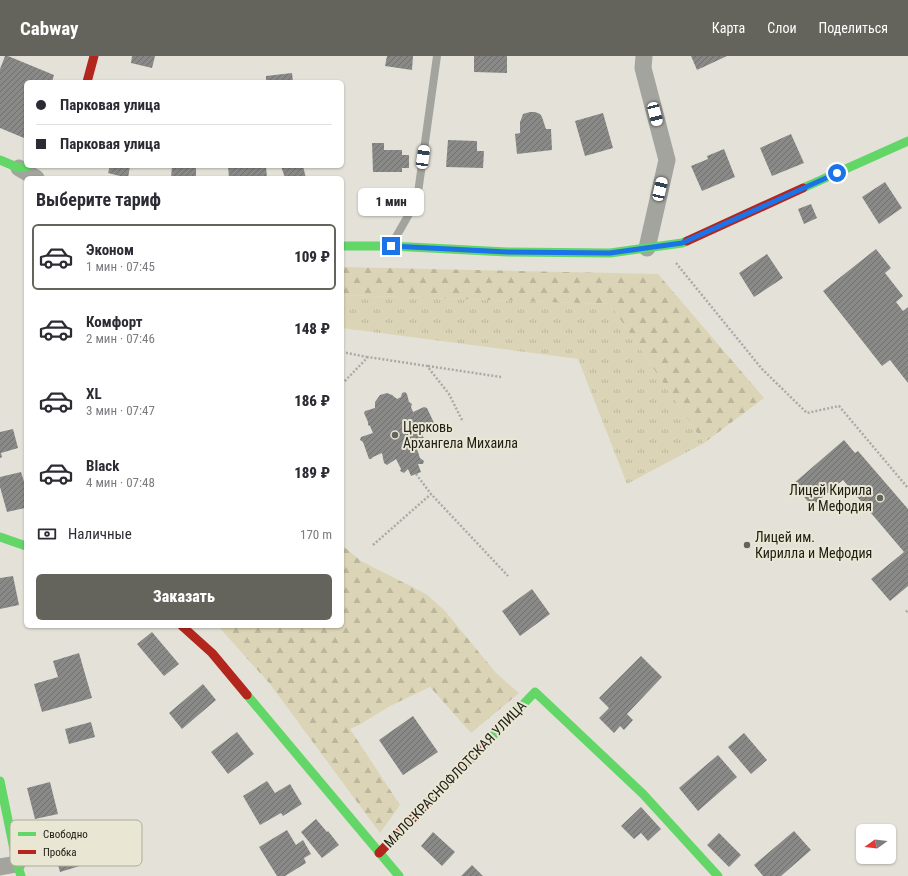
<!DOCTYPE html>
<html lang="ru">
<meta charset="utf-8">
<style>
:root{--surface:#fff;--page:#f2f2f3;--text:#2b2b33;--muted:#7c7c81;--line:#e1e1e2;--accent:#65645c}
body{margin:0;font-family:"Roboto Condensed",sans-serif;background:var(--page);color:var(--text);height:100vh;display:flex;flex-direction:column;font-size:15px;white-space:nowrap}
*{box-sizing:border-box;margin:0}
p{font-size:13px;color:var(--muted)}
.icon{flex:none;width:22px;height:22px;fill:none;stroke:currentColor;stroke-width:2;stroke-linecap:round;stroke-linejoin:round}
.map{position:relative;flex:1;overflow:hidden}
.panel{position:absolute;left:24px;top:120px;width:320px;height:452px;display:flex;flex-direction:column;background:var(--surface);border-radius:6px;box-shadow:0 1px 3px #0004}
.panel>*{flex:none}
.top-card{position:absolute;left:24px;top:24px;width:320px;height:88px;border-radius:6px;box-shadow:0 1px 3px #0004;display:grid;align-content:center;height:88px;padding:0 12px;background:var(--surface)}
.needle{width:26px;rotate:255deg}
.tools{position:absolute;left:856px;top:768px;display:grid;gap:8px}
.tools a{display:grid;place-items:center;width:40px;height:40px;border-radius:6px;background:var(--surface);box-shadow:0 1px 3px #0004;font-size:20px}
.end{position:absolute;width:18px;height:18px;margin:-9px;border:5px solid #1a73e8;background:#fff;box-shadow:0 0 0 2px #fff}
.from{border-radius:50%}
.bubble{position:absolute;height:28px;border-radius:6px;background:var(--surface);box-shadow:0 1px 3px #0004;font-size:13px;font-weight:800;line-height:28px;text-align:center}
.car{position:absolute;width:12px;height:24px;margin:-12px -6px;border-radius:5px;box-shadow:0 0 3px 1px #0007;background:linear-gradient(#fff 24%,#345 0 40%,#fff 0 76%,#345 0 86%,#fff 0)}
.top-card b{display:flex;align-items:center;gap:14px;height:38px;font-size:15px}
.top-card b+b{border-top:1px solid var(--line)}
.top-card i{width:10px;height:10px;background:var(--text)}
ul{padding:0;list-style:none}
li{display:flex;align-items:center;gap:12px;height:66px;margin:0 8px 6px;padding:0 4px;border:2px solid transparent;border-radius:6px}
li div{flex:1}
li b{display:block;font-size:15px}
li em{font-style:normal;font-weight:800}
li.on{border-color:var(--accent)}
li>.icon{width:36px;height:36px;stroke-width:1.5}
h2{padding:0 12px;font-size:18px;line-height:48px}
.pay{display:flex;align-items:center;gap:10px;height:44px;padding:0 12px;font-size:15px}
.pay p{margin-inline-start:auto}
.cta{display:flex;gap:8px;margin-top:auto;padding:8px 12px}
.cta a{flex:1;height:46px;border-radius:6px;background:var(--accent);color:#fff;font-size:16px;font-weight:800;line-height:46px;text-align:center}
header{display:flex;align-items:center;gap:24px;box-sizing:border-box;height:56px;padding:0 20px;background:var(--accent);color:#fff}
header strong{font-size:19px}
nav{display:flex;gap:22px;margin-inline-start:auto;font-size:14px}
.map>svg:first-child{display:block}
.grass{fill:url(#grass-tufts)}
.forest{fill:url(#forest-firs)}
.building{fill:url(#building-hatch)}
.lines{fill:none;stroke-linecap:round;stroke-linejoin:round}
.path{stroke:#aaaaa4;stroke-width:2.5;stroke-dasharray:2 2;stroke-linecap:butt}
.lane{stroke:#a4a49f;stroke-width:8}
.street{stroke:#a4a49f;stroke-width:17}
.fast{stroke:#63d668;stroke-width:9}
.jam{stroke:#b3261e;stroke-width:9}
.route{stroke:#1a73e8;stroke-width:5}
.poi-dot{fill:#65645c;stroke:#e9e6d3;stroke-width:1.5}
.labels{text-anchor:middle;stroke-width:4;stroke-linejoin:round;paint-order:stroke}
.poi-label{font-size:14px;fill:#212019;stroke:#e9e6d3;text-anchor:start}
.street-label{font-size:14px;fill:#212019;stroke:#e9e6d3}
.key{fill:#e9e6d3;stroke:#adab9b;stroke-width:1}
.key-label{font-size:11px;fill:#212019}
</style>
<header>
<strong>Cabway</strong>
<nav><a>Карта</a><a>Слои</a><a>Поделиться</a></nav>
</header>
<div class="map">
<svg width="908" height="820" viewBox="0 0 908 820">
<defs>
<pattern id="grass-tufts" width="24" height="20" patternUnits="userSpaceOnUse"><rect width="24" height="20" fill="#dbd4b6"/><path d="M3 7l-1-3M5 7V3M7 7l1-3M15 17l-1-3M17 17v-4M19 17l1-3" fill="none" stroke="#bcb69c"/></pattern>
<pattern id="forest-firs" width="22" height="20" patternUnits="userSpaceOnUse"><rect width="22" height="20" fill="#dbd4b6"/><path d="M5 1l3.5 6h-7zM16 11l3.5 6h-7z" fill="#bcb69c"/></pattern>
<pattern id="building-hatch" width="6" height="6" patternUnits="userSpaceOnUse"><rect width="6" height="6" fill="#898988"/><path d="M-1 1l2-2M0 6l6-6M5 7l2-2" fill="none" stroke="#70706e"/></pattern>
</defs>
<rect width="100%" height="100%" fill="#e4e2d8"/>
<path class="grass" d="M342 239 610 248 704 387 627 428 578 303 342 272Z"/>
<path class="forest" d="M342 211 658 218 764 342 704 387 610 248 342 239Z
M342 489 361 505 426 538 445 555 496 617 519 637 471 677 430 631 390 650 359 669 350 673 400 749 380 777 270 628 218 570H342Z"/>
<path class="building" d="M5 0H8L54 19 52 26H26V77L24 82 0 72V13Z
M132 0H155L152 12 131 7Z
M387 0H413L412 14 385 10Z
M474 0H507V17L474 16Z
M691 0H727L697 14Z
M292 17 293 26H266V20Z
M530 56H535L540 58 542 61 546 73H551L552 94 517 98 515 78 520 77V66L522 61 523 58Z
M603 57 613 92 585 100 575 65Z
M791 78 804 107 772 120 760 92Z
M448 84 477 85V95H484L483 112 446 111Z
M372 87H384V94H402V99H409V112H402V116H373Z
M724 93 735 121 702 135 691 110 708 103 707 100Z
M110 110H130L128 122 108 117Z
M172 110H196V122H171Z
M228 110H266L267 122H229Z
M281 110H303L306 122H285Z
M885 126 902 152 879 168 862 141Z
M811 148 817 162 804 168 798 153Z
M876 193 891 212 885 217 903 240 896 246 903 255 908 251V327L890 304 882 310 823 235Z
M767 198 783 222 754 241 739 217Z
M405 336 407 338 409 346 412 348 411 351 413 356 424 351 427 352 436 371 434 374 422 378 425 385 428 387 426 391 423 390 417 393 420 402 424 405 423 408H418L421 416 411 420 408 413 404 417 400 415 401 413 396 403 387 409 384 407 382 397 373 401 371 403H369L363 386 360 384 361 381 373 377 370 370 368 369V366L364 357 365 355 375 352V346L380 339 387 337 392 339 397 343 401 341 402 337Z
M13 373 18 392 1 397 2 401 0 402V376Z
M844 384 855 397 858 395 908 453V530L890 545 871 523 904 496 843 424 812 450 793 428Z
M21 416 26 432V455L25 452 7 456 0 431V421Z
M13 520 19 549 0 553V522Z
M532 533 550 558 520 580 502 555Z
M152 576 179 608 164 620 137 588Z
M79 597 92 642 42 656 34 628 58 621 53 605Z
M641 600 662 621 627 658 633 664 624 674 620 670 614 677 599 662 609 652 599 642Z
M203 628 216 644 182 673 169 657Z
M413 660 438 696 403 719 379 684Z
M91 666 95 681 69 688 65 673Z
M237 676 254 698 228 718 211 696Z
M744 677 767 704 751 718 728 691Z
M718 699 737 721 698 755 679 732Z
M267 725 275 737 290 728 302 748 283 760 281 757 260 769 243 740Z
M50 726 58 758 35 763 27 732Z
M641 751 661 773 648 785 641 777 634 783 621 770Z
M316 763 327 776 328 775 339 789 322 802 301 776Z
M287 774 296 789 303 784 311 798 304 802 306 807 285 820H277L259 791Z
M794 775 811 794 781 820H763L754 809Z
M433 776 455 796 442 810 421 790Z
M719 777 741 799 729 811 707 789Z
M77 789 83 809 60 816 54 795Z
M472 809 483 820H461Z"/>
<g class="lines">
<path class="path" d="M676 207 762 313 807 357 839 350 908 432
M342 296 367 301
M428 310 501 321
M342 328 368 301 427 310 449 338 463 366
M416 418 431 438
M373 489 431 438 508 520
M906 556 908 554"/>
<path class="lane" d="M392 188 417 144 437 0"/>
<path class="street" d="M644 0 643 12 667 104 647 192
M19 112 36 122
M0 811 17 808"/>
<path class="fast" d="M0 104 19 112 28 110
M803 132 908 85
M342 190H391L507 196 610 197 682 187 687 185
M0 481 26 490
M247 639 399 820
M480 693 535 636 643 738 718 820
M0 725 17 808 21 820"/>
<path class="jam" d="M87 26 94 0
M687 185 803 132
M182 570 212 597 247 639
M379 797 480 693"/>
</g>
<g class="lines">
<path class="route" d="M391 190 507 196 610 197 682 187 837 117"/>
</g>
<g class="poi-dot">
<circle cx="395" cy="379" r="4"/>
<circle cx="880" cy="442" r="4"/>
<circle cx="747" cy="489" r="4"/>
</g>
<g class="labels">
<g class="poi-label">
<text x="403" y="376">Церковь<tspan x="403" dy="16">Архангела Михаила</tspan></text>
<text x="872" y="439" text-anchor="end">Лицей Кирила<tspan x="872" dy="16">и Мефодия</tspan></text>
<text x="755" y="486">Лицей им.<tspan x="755" dy="16">Кирилла и Мефодия</tspan></text>
</g>
<g class="street-label">
<text transform="translate(455 718) rotate(-46)" y="5">МАЛО-КРАСНОФЛОТСКАЯ УЛИЦА</text>
</g>
</g>
<rect x="10" y="764" width="132" height="46" rx="6" class="key"/>
<rect x="18" y="776" width="18" height="4" fill="#63d668"/>
<rect x="18" y="794" width="18" height="4" fill="#b3261e"/>
<g class="key-label">
<text x="43" y="782">Свободно</text>
<text x="43" y="800">Пробка</text>
</g>
</svg>
<div class="tools">
<a><svg class="needle" viewBox="-14 -14 28 28"><path d="M0-13l5 13h-10z" fill="#e53935"/><path d="M0 13l5-13h-10z" fill="#7c7c81"/></svg></a>
</div>
<i class="end from" style="left:837px;top:117px"></i>
<i class="end" style="left:391px;top:190px"></i>
<div class="bubble" style="left:358px;top:132px;width:66px">1 мин</div>
<i class="car" style="left:655px;top:58px;rotate:166deg"></i>
<i class="car" style="left:423px;top:101px;rotate:8deg"></i>
<i class="car" style="left:660px;top:133px;rotate:13deg"></i>
<div class="top-card">
<b><i class="from"></i>Парковая улица</b>
<b><i></i>Парковая улица</b>
</div>
<section class="panel">
<h2>Выберите тариф</h2>
<ul>
<li class="on"><svg class="icon" aria-label="car" viewBox="0 0 24 24"><path d="M5 17H2v-5l4-1 3-4h7l3 4 3 1v5h-3M9 17h6M6 11h13"/><circle cx="7" cy="17" r="2"/><circle cx="17" cy="17" r="2"/></svg><div><b>Эконом</b><p>1 мин · 07:45</p></div><em>109 ₽</em></li>
<li><svg class="icon" aria-label="car" viewBox="0 0 24 24"><path d="M5 17H2v-5l4-1 3-4h7l3 4 3 1v5h-3M9 17h6M6 11h13"/><circle cx="7" cy="17" r="2"/><circle cx="17" cy="17" r="2"/></svg><div><b>Комфорт</b><p>2 мин · 07:46</p></div><em>148 ₽</em></li>
<li><svg class="icon" aria-label="car" viewBox="0 0 24 24"><path d="M5 17H2v-5l4-1 3-4h7l3 4 3 1v5h-3M9 17h6M6 11h13"/><circle cx="7" cy="17" r="2"/><circle cx="17" cy="17" r="2"/></svg><div><b>XL</b><p>3 мин · 07:47</p></div><em>186 ₽</em></li>
<li><svg class="icon" aria-label="car" viewBox="0 0 24 24"><path d="M5 17H2v-5l4-1 3-4h7l3 4 3 1v5h-3M9 17h6M6 11h13"/><circle cx="7" cy="17" r="2"/><circle cx="17" cy="17" r="2"/></svg><div><b>Black</b><p>4 мин · 07:48</p></div><em>189 ₽</em></li>
</ul>
<div class="pay"><svg class="icon" aria-label="cash" viewBox="0 0 24 24"><path d="M3 7h18v10H3z"/><circle cx="12" cy="12" r="2"/></svg>Наличные<p>170 m</p></div>
<div class="cta"><a>Заказать</a></div>
</section>
</div>
